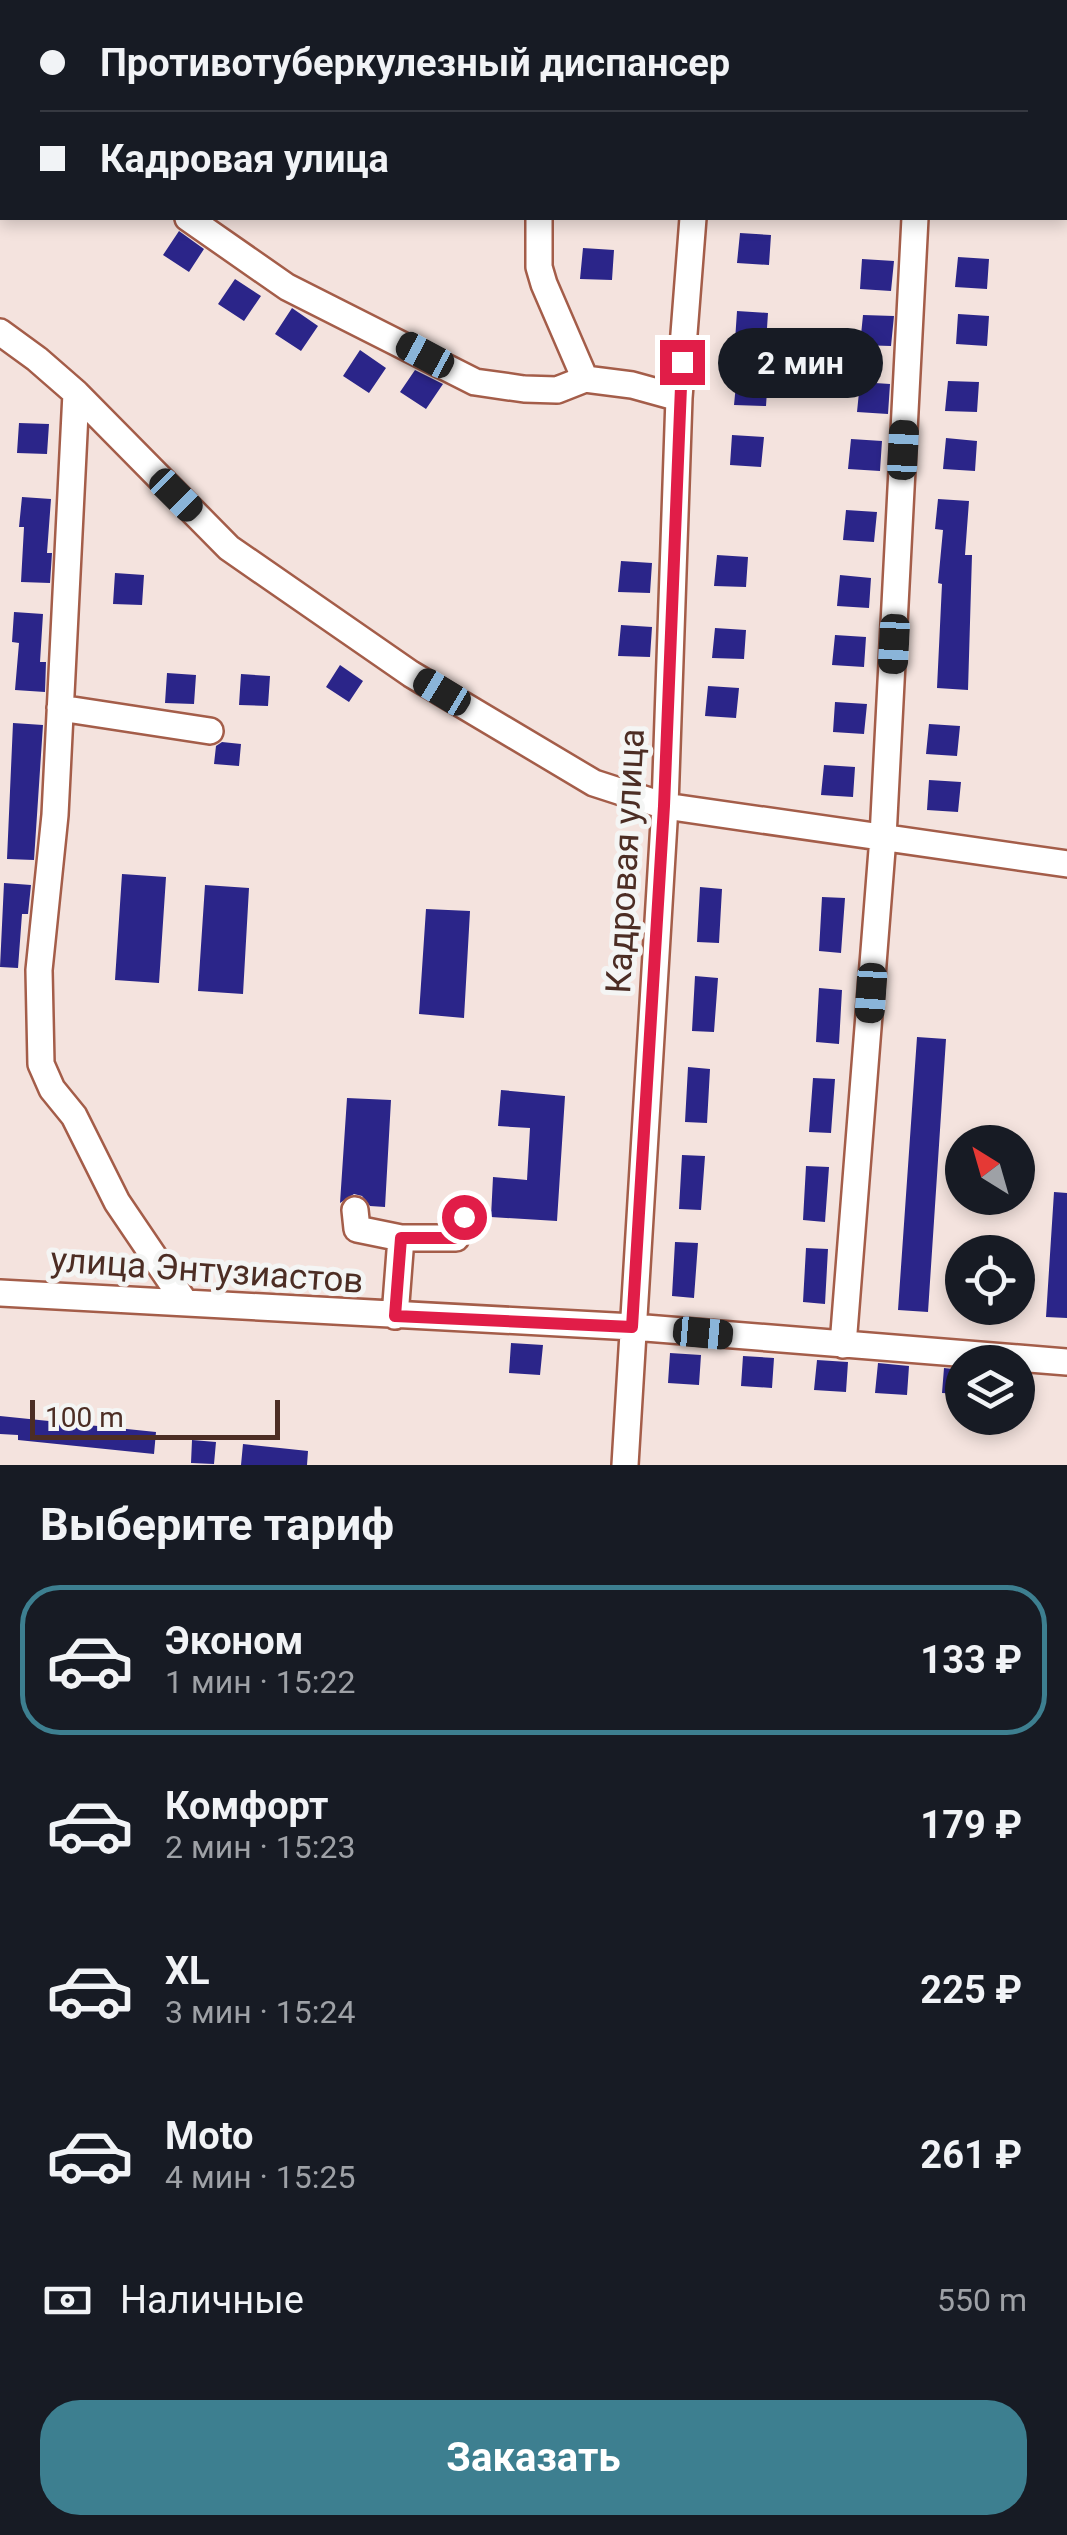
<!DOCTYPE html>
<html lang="ru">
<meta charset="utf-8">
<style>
:root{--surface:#171b24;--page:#20242c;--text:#f1f3f6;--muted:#9ea1a6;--line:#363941;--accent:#3d7f90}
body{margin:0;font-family:Roboto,sans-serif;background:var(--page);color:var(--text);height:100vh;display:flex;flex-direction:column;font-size:38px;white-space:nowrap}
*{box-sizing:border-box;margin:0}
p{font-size:32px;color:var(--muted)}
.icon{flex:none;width:55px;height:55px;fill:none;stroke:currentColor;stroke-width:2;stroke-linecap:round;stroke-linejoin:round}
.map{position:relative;height:1465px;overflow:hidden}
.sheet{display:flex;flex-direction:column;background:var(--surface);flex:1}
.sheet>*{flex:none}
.hud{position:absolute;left:0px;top:0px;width:1068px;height:220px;box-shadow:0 5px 15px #0003;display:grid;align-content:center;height:220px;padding:0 40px;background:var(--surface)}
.needle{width:65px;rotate:323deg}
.fabs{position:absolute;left:945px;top:1125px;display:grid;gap:20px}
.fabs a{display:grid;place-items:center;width:90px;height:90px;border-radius:50%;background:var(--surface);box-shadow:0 5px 15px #0003;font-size:50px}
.scale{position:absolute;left:30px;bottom:25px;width:250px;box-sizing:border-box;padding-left:10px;border:5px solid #4c2d24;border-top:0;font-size:28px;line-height:35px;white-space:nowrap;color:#4c2d24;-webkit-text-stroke:8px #f4f5f4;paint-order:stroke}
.end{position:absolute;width:45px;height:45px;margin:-22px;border:12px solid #e11d48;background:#fff;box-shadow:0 0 0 5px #fff}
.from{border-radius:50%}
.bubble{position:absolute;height:70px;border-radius:35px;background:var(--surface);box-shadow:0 5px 15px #0003;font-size:32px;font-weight:700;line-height:70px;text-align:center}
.car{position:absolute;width:30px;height:60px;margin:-30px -15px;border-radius:12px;box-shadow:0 0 8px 2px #0007;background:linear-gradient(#222 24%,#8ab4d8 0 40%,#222 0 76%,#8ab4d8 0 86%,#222 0)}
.hud b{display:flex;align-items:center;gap:35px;height:95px;font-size:38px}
.hud b+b{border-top:2px solid var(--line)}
.hud i{width:25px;height:25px;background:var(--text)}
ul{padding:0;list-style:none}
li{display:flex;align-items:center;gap:30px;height:150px;margin:0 20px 15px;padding:0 20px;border:5px solid transparent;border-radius:40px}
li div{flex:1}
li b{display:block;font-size:38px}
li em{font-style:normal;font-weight:700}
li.current{border-color:var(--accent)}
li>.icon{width:90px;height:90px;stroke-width:1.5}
h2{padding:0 40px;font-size:45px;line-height:120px}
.pay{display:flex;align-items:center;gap:25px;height:110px;padding:0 40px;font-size:38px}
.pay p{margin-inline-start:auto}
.button{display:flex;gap:20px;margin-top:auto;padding:20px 40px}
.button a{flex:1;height:115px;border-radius:40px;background:var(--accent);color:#fff;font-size:40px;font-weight:700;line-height:115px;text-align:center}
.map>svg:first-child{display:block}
.building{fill:#2b2589}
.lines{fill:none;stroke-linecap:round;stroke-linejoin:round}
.minor-casing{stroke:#a45d49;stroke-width:30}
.minor{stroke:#fff;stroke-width:25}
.route{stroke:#e11d48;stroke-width:12}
.labels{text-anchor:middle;stroke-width:10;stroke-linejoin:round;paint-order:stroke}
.street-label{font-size:35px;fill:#4c2d24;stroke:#f4f5f4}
</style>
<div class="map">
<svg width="1067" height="1465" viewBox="0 0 1067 1465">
<rect width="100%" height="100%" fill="#f4e3de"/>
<path class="building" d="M179 231 204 249 189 272 163 255Z
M740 233 771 235 769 265 737 263Z
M583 248 614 250 612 280 580 279Z
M958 257 989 259 987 289 955 287Z
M862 259 894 261 891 291 860 289Z
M235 279 261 296 244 321 218 304Z
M292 308 318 326 301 351 275 334Z
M737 311 768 313 766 343 735 341Z
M958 314 989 316 987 346 956 344Z
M863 315 894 316 891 346 860 345Z
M360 350 386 368 369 393 343 376Z
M415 370 443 384 426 409 400 392Z
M737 374 768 376 766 406 734 405Z
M948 381 979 382 977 412 945 411Z
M860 382 890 384 888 414 857 412Z
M19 423 49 424 47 454 17 453Z
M732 435 764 437 761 467 730 465Z
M946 438 977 441 975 471 943 469Z
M851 439 882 441 880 471 848 469Z
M22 497 51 499 47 553H52L50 583 21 582 24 527H19Z
M938 499 969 501 965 555H972L968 690 937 688 942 584 938 583 943 530 935 529Z
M846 510 877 512 874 542 843 540Z
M717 555 748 557 746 587 714 586Z
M621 561 652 563 650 593 618 592Z
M115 573 144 575 142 605 113 604Z
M840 575 871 578 869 608 837 606Z
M14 612 43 614 40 662H46L45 692 15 690 19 643 12 642Z
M621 625 652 627 650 657 618 656Z
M715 628 746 630 744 659 712 658Z
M835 635 866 637 864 667 832 665Z
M340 665 363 681 349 702 326 687Z
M167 673 196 675 194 704 165 703Z
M241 674 270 676 268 706 239 705Z
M708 686 739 688 736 718 705 716Z
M835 702 867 704 864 734 833 732Z
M13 723 43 725 34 860 7 859Z
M929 724 960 726 957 756 926 754Z
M222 742 241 744 239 766 214 764 216 746Z
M824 765 855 767 853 797 821 795Z
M929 780 961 782 958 812 927 810Z
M122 874 166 877 159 983 115 980Z
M4 883 31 885 28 914H22L18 968 0 967Z
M205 885 249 888 243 994 198 991Z
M700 887 722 889 719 943 697 942Z
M822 897 845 898 841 953 819 951Z
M426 909 470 911 464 1018 419 1014Z
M695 976 718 978 714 1032 692 1031Z
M819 988 842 990 839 1044 816 1042Z
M917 1037 946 1039 928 1312 898 1310Z
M688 1067 710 1069 707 1123 685 1122Z
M813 1078 835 1079 831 1133 809 1132Z
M501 1090 565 1096 557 1221 491 1217 493 1177 527 1180 530 1128 498 1126Z
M347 1098 391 1100 385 1207 370 1206 362 1196 354 1194 340 1203Z
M682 1155 705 1156 701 1210 679 1209Z
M806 1166 829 1167 825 1222 803 1220Z
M1054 1192 1067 1193V1318L1046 1317Z
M675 1242 698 1243 694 1298 672 1296Z
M806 1248 828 1249 825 1304 803 1302Z
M511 1343 543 1345 540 1375 509 1373Z
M670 1353 701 1355 699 1385 668 1383Z
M743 1356 774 1358 772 1388 741 1386Z
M817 1360 848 1362 846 1392 814 1390Z
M878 1363 909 1366 907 1395 875 1393Z
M944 1368 962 1370V1394L942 1393Z
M0 1416 156 1432 154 1454 18 1440V1435L0 1434Z
M192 1440 216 1442 214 1464 191 1463Z
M243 1444 308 1451 307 1465H241Z"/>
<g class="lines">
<defs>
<path id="minor" d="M547 2V0
M926 2V0
M0 26 2 30
M1065 59H1067
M188 218 287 287 475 382 524 389 557 390 585 379
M539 218V267L544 284 585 379 632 385 679 398
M0 332 37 359 76 393 229 548 411 674 594 783 665 806 1067 864
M76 393 55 815 39 970 41 1064 52 1089 74 1116 117 1202 184 1301
M60 708 210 731
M355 1210 357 1229 401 1238
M0 1293 633 1327 1067 1362
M395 1316 401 1238H456L463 1217
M843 1345 883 837 915 218
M625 1465 665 806 679 398 693 218"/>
</defs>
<use href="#minor" class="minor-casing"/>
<use href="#minor" class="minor"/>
</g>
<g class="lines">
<path class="route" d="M464 1217 456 1238H401L395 1316 632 1327 664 806 682 362"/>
</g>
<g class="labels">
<g class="street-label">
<text transform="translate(625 861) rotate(-87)" y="12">Кадровая улица</text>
<text transform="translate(207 1270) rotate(4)" y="12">улица Энтузиастов</text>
</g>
</g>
</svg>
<div class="fabs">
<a><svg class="needle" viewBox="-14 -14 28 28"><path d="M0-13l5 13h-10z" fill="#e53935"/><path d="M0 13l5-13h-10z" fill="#9ea1a6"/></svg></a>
<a><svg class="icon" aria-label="locate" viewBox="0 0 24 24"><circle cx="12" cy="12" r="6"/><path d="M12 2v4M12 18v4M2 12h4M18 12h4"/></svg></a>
<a><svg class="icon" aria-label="layers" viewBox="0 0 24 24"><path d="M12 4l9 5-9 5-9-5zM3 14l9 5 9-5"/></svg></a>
</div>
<div class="scale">100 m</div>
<i class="end from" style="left:464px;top:1217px"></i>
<i class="end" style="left:682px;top:362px"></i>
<div class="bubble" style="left:718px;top:328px;width:165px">2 мин</div>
<i class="car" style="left:425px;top:355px;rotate:298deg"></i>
<i class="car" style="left:903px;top:450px;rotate:3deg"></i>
<i class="car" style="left:176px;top:495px;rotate:135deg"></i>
<i class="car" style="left:894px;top:644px;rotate:183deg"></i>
<i class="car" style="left:442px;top:692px;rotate:301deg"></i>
<i class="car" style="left:871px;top:993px;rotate:184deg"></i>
<i class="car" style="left:703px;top:1333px;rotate:95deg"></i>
<div class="hud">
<b><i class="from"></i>Противотуберкулезный диспансер</b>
<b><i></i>Кадровая улица</b>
</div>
</div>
<section class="sheet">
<h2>Выберите тариф</h2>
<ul>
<li class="current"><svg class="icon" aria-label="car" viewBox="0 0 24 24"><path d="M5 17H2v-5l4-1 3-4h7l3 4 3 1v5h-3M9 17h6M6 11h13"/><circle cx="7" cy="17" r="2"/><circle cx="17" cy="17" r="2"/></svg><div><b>Эконом</b><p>1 мин · 15:22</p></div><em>133 ₽</em></li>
<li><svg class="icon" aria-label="car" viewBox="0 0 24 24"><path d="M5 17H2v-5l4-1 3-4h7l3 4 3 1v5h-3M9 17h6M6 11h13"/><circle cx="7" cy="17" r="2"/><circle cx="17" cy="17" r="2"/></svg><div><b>Комфорт</b><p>2 мин · 15:23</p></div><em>179 ₽</em></li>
<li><svg class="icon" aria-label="car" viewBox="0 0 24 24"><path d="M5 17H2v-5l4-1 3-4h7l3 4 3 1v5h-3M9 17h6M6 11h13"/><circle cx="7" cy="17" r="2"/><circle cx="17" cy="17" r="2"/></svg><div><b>XL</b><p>3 мин · 15:24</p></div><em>225 ₽</em></li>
<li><svg class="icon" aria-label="car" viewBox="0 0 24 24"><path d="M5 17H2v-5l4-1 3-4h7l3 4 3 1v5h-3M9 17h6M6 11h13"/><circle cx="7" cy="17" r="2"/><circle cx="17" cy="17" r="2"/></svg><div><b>Moto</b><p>4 мин · 15:25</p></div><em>261 ₽</em></li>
</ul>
<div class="pay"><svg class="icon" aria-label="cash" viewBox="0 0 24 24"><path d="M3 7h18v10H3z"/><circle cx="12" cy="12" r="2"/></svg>Наличные<p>550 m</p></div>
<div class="button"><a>Заказать</a></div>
</section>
